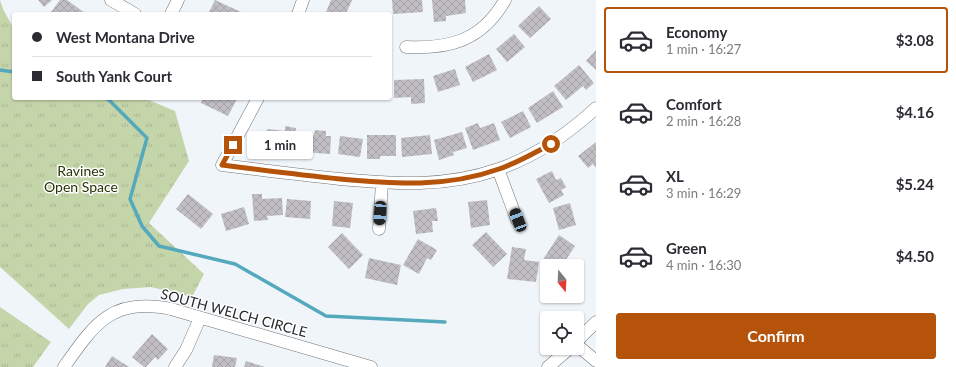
<!DOCTYPE html>
<meta charset="utf-8">
<style>
:root{--surface:#fff;--page:#f2f2f3;--text:#2b2b33;--muted:#7c7c81;--line:#e1e1e2;--accent:#b45309}
body{margin:0;font-family:Lato,sans-serif;background:var(--page);color:var(--text);height:100vh;display:flex;flex-direction:column;font-size:15px;white-space:nowrap}
*{box-sizing:border-box;margin:0}
p{font-size:13px;color:var(--muted)}
.icon{flex:none;width:22px;height:22px;fill:none;stroke:currentColor;stroke-width:2;stroke-linecap:round;stroke-linejoin:round}
.map{position:relative;flex:1;overflow:hidden}
.sheet{display:flex;flex-direction:column;background:var(--surface);width:360px}
.sheet>*{flex:none}
.banner{position:absolute;left:12px;top:12px;width:380px;height:88px;border-radius:4px;box-shadow:0 1px 3px #0004;display:grid;align-content:center;height:88px;padding:0 20px;background:var(--surface)}
.needle{width:26px;rotate:162deg}
.tools{position:absolute;left:540px;top:259px;display:grid;gap:8px}
.tools a{display:grid;place-items:center;width:44px;height:44px;border-radius:4px;background:var(--surface);box-shadow:0 1px 3px #0004;font-size:20px}
.end{position:absolute;width:18px;height:18px;margin:-9px;border:5px solid #b45309;background:#fff;box-shadow:0 0 0 2px #fff}
.from{border-radius:50%}
.bubble{position:absolute;height:28px;border-radius:4px;background:var(--surface);box-shadow:0 1px 3px #0004;font-size:13px;font-weight:700;line-height:28px;text-align:center}
.car{position:absolute;width:12px;height:24px;margin:-12px -6px;border-radius:5px;box-shadow:0 0 3px 1px #0007;background:linear-gradient(#222 24%,#8ab4d8 0 40%,#222 0 76%,#8ab4d8 0 86%,#222 0)}
.banner b{display:flex;align-items:center;gap:14px;height:38px;font-size:15px}
.banner b+b{border-top:1px solid var(--line)}
.banner i{width:10px;height:10px;background:var(--text)}
ul{padding:7px 0 0;list-style:none}
li{display:flex;align-items:center;gap:12px;height:66px;margin:0 8px 6px;padding:0 12px;border:2px solid transparent;border-radius:4px}
li div{flex:1}
li b{display:block;font-size:15px}
li em{font-style:normal;font-weight:700}
li.selected{border-color:var(--accent)}
li>.icon{width:36px;height:36px;stroke-width:1.5}
.primary-button{display:flex;gap:8px;margin-top:auto;padding:8px 20px}
.primary-button a{flex:1;height:46px;border-radius:4px;background:var(--accent);color:#fff;font-size:16px;font-weight:700;line-height:46px;text-align:center}
main{display:flex;flex:1;min-height:0}
.map>svg:first-child{display:block}
.grass{fill:url(#grass-tufts)}
.lines{fill:none;stroke-linecap:round;stroke-linejoin:round}
.stream{stroke:#54a9bd;stroke-width:3.5}
.building{fill:url(#building-cross-hatch)}
.minor-casing{stroke:#707478;stroke-width:13}
.minor{stroke:#fff;stroke-width:12}
.route{stroke:#b45309;stroke-width:5}
.labels{text-anchor:middle;stroke-width:3;stroke-linejoin:round;paint-order:stroke}
.park-label{font-size:14px;fill:#273404;stroke:#fff}
.street-label{font-size:14px;fill:#27282a;stroke:#fff}
</style>
<main>
<div class="map">
<svg width="596" height="367" viewBox="0 0 596 367">
<defs>
<pattern id="grass-tufts" width="24" height="20" patternUnits="userSpaceOnUse"><rect width="24" height="20" fill="#c5d5aa"/><path d="M3 7l-1-3M5 7V3M7 7l1-3M15 17l-1-3M17 17v-4M19 17l1-3" fill="none" stroke="#a9b792"/></pattern>
<pattern id="building-cross-hatch" width="8" height="8" patternUnits="userSpaceOnUse"><rect width="8" height="8" fill="#c0bec3"/><path d="M0 0l8 8M0 8l8-8" fill="none" stroke="#a5a3a8"/></pattern>
</defs>
<rect width="100%" height="100%" fill="#f0f5fa"/>
<path class="grass" d="M0 0 3 9 14 29V98H144L175 111 189 161 149 223 204 274 192 297 151 287 123 289 99 295 88 304 69 329 0 267Z
M0 307 51 342 33 367H0Z"/>
<g class="lines">
<path class="stream" d="M0 70 14 72
M105 98 109 100 147 138 130 199 142 226 159 246 235 264 326 316 445 322"/>
</g>
<path class="building" d="M38 0H52L44 7Z
M60 0H67L85 13 54 14 51 12Z
M215 0 241 12 240 14H208Z
M331 0H352L346 14H333L326 12Z
M392 0H422L423 12 393 14Z
M432 0H465L466 13 446 16V21L434 22Z
M539 6 551 19 530 38 518 26Z
M514 34 525 47 507 62 496 49Z
M596 50V70L586 61Z
M489 54 497 70 473 82 465 67Z
M579 65 594 83 586 90 583 86 566 100 554 86Z
M455 69 460 85 438 92 433 76Z
M424 79 425 103 411 104V97L394 98V80Z
M553 91 563 107 537 123 528 108Z
M203 98H236L237 99 228 116 201 103Z
M523 111 531 127 510 138 501 122Z
M478 123 480 128 494 123 500 140 473 150 465 128Z
M285 126 296 128 294 149 265 146 267 129 285 131Z
M315 130 326 131V136H331L330 154 302 152 303 134 314 135Z
M462 132 467 148 453 152 454 155 439 160 434 140Z
M367 135H396V156H380V159H367Z
M430 135 432 154 402 157 401 138Z
M340 136 363 139 360 157 338 154Z
M596 142V168L593 164 588 168 578 156Z
M552 171 556 180 561 178 566 187 561 190 564 195 549 203 536 179Z
M188 194 213 214 201 229 176 209Z
M252 194H262V199L282 198 283 215 267 216 268 220 254 221Z
M287 199 311 201 310 219 285 217Z
M487 200 490 225 471 228 468 202Z
M334 201 353 203 350 228 332 226Z
M570 203 576 225 559 230 553 208Z
M244 207 249 224 226 231 221 214Z
M436 208 438 221H432L433 232 416 234 413 211Z
M486 232 507 254 493 267 472 245Z
M342 233 363 255 349 269 328 247Z
M559 235 575 246 562 266H549L542 261Z
M418 239 437 250 431 260 427 258 419 274 403 265Z
M512 247 526 249 524 260 539 262 536 282 507 279Z
M369 258 401 265 397 285 365 278Z
M152 334 168 349 158 360 155 357 146 367H144L132 357Z
M214 355 237 358 235 367H212Z
M112 356 129 367H105Z
M246 361 265 367H244Z"/>
<g class="lines">
<defs>
<path id="minor" d="M111 0 135 14
M171 14 178 0
M298 14 303 0
M406 47C449 49 482 41 505 0
M258 98 222 165C261 170 300 175 340 179 395 184 445 188 499 169 535 156 568 134 596 108
M498 169 517 220
M379 229 382 183
M577 341 596 322
M577 345 596 361
M64 367C95 323 112 297 171 309L371 367
M175 367 186 350 200 318
M548 367 570 348"/>
</defs>
<use href="#minor" class="minor-casing"/>
<use href="#minor" class="minor"/>
</g>
<g class="lines">
<path class="route" d="M233 145 222 165C261 170 300 175 340 179 394 184 446 188 499 169 517 163 534 153 551 144"/>
</g>
<g class="labels">
<g class="park-label">
<text x="81" y="176">Ravines<tspan x="81" dy="16">Open Space</tspan></text>
</g>
<g class="street-label">
<text transform="translate(234 313) rotate(15)" y="5">SOUTH WELCH CIRCLE</text>
</g>
</g>
</svg>
<div class="tools">
<a><svg class="needle" viewBox="-14 -14 28 28"><path d="M0-13l5 13h-10z" fill="#e53935"/><path d="M0 13l5-13h-10z" fill="#7c7c81"/></svg></a>
<a><svg class="icon" aria-label="locate" viewBox="0 0 24 24"><circle cx="12" cy="12" r="6"/><path d="M12 2v4M12 18v4M2 12h4M18 12h4"/></svg></a>
</div>
<i class="end from" style="left:551px;top:144px"></i>
<i class="end" style="left:233px;top:145px"></i>
<div class="bubble" style="left:247px;top:131px;width:66px">1 min</div>
<i class="car" style="left:380px;top:213px;rotate:184deg"></i>
<i class="car" style="left:518px;top:220px;rotate:339deg"></i>
<div class="banner">
<b><i class="from"></i>West Montana Drive</b>
<b><i></i>South Yank Court</b>
</div>
</div>
<section class="sheet">
<ul>
<li class="selected"><svg class="icon" aria-label="car" viewBox="0 0 24 24"><path d="M5 17H2v-5l4-1 3-4h7l3 4 3 1v5h-3M9 17h6M6 11h13"/><circle cx="7" cy="17" r="2"/><circle cx="17" cy="17" r="2"/></svg><div><b>Economy</b><p>1 min · 16:27</p></div><em>$3.08</em></li>
<li><svg class="icon" aria-label="car" viewBox="0 0 24 24"><path d="M5 17H2v-5l4-1 3-4h7l3 4 3 1v5h-3M9 17h6M6 11h13"/><circle cx="7" cy="17" r="2"/><circle cx="17" cy="17" r="2"/></svg><div><b>Comfort</b><p>2 min · 16:28</p></div><em>$4.16</em></li>
<li><svg class="icon" aria-label="car" viewBox="0 0 24 24"><path d="M5 17H2v-5l4-1 3-4h7l3 4 3 1v5h-3M9 17h6M6 11h13"/><circle cx="7" cy="17" r="2"/><circle cx="17" cy="17" r="2"/></svg><div><b>XL</b><p>3 min · 16:29</p></div><em>$5.24</em></li>
<li><svg class="icon" aria-label="car" viewBox="0 0 24 24"><path d="M5 17H2v-5l4-1 3-4h7l3 4 3 1v5h-3M9 17h6M6 11h13"/><circle cx="7" cy="17" r="2"/><circle cx="17" cy="17" r="2"/></svg><div><b>Green</b><p>4 min · 16:30</p></div><em>$4.50</em></li>
</ul>
<div class="primary-button"><a>Confirm</a></div>
</section>
</main>
